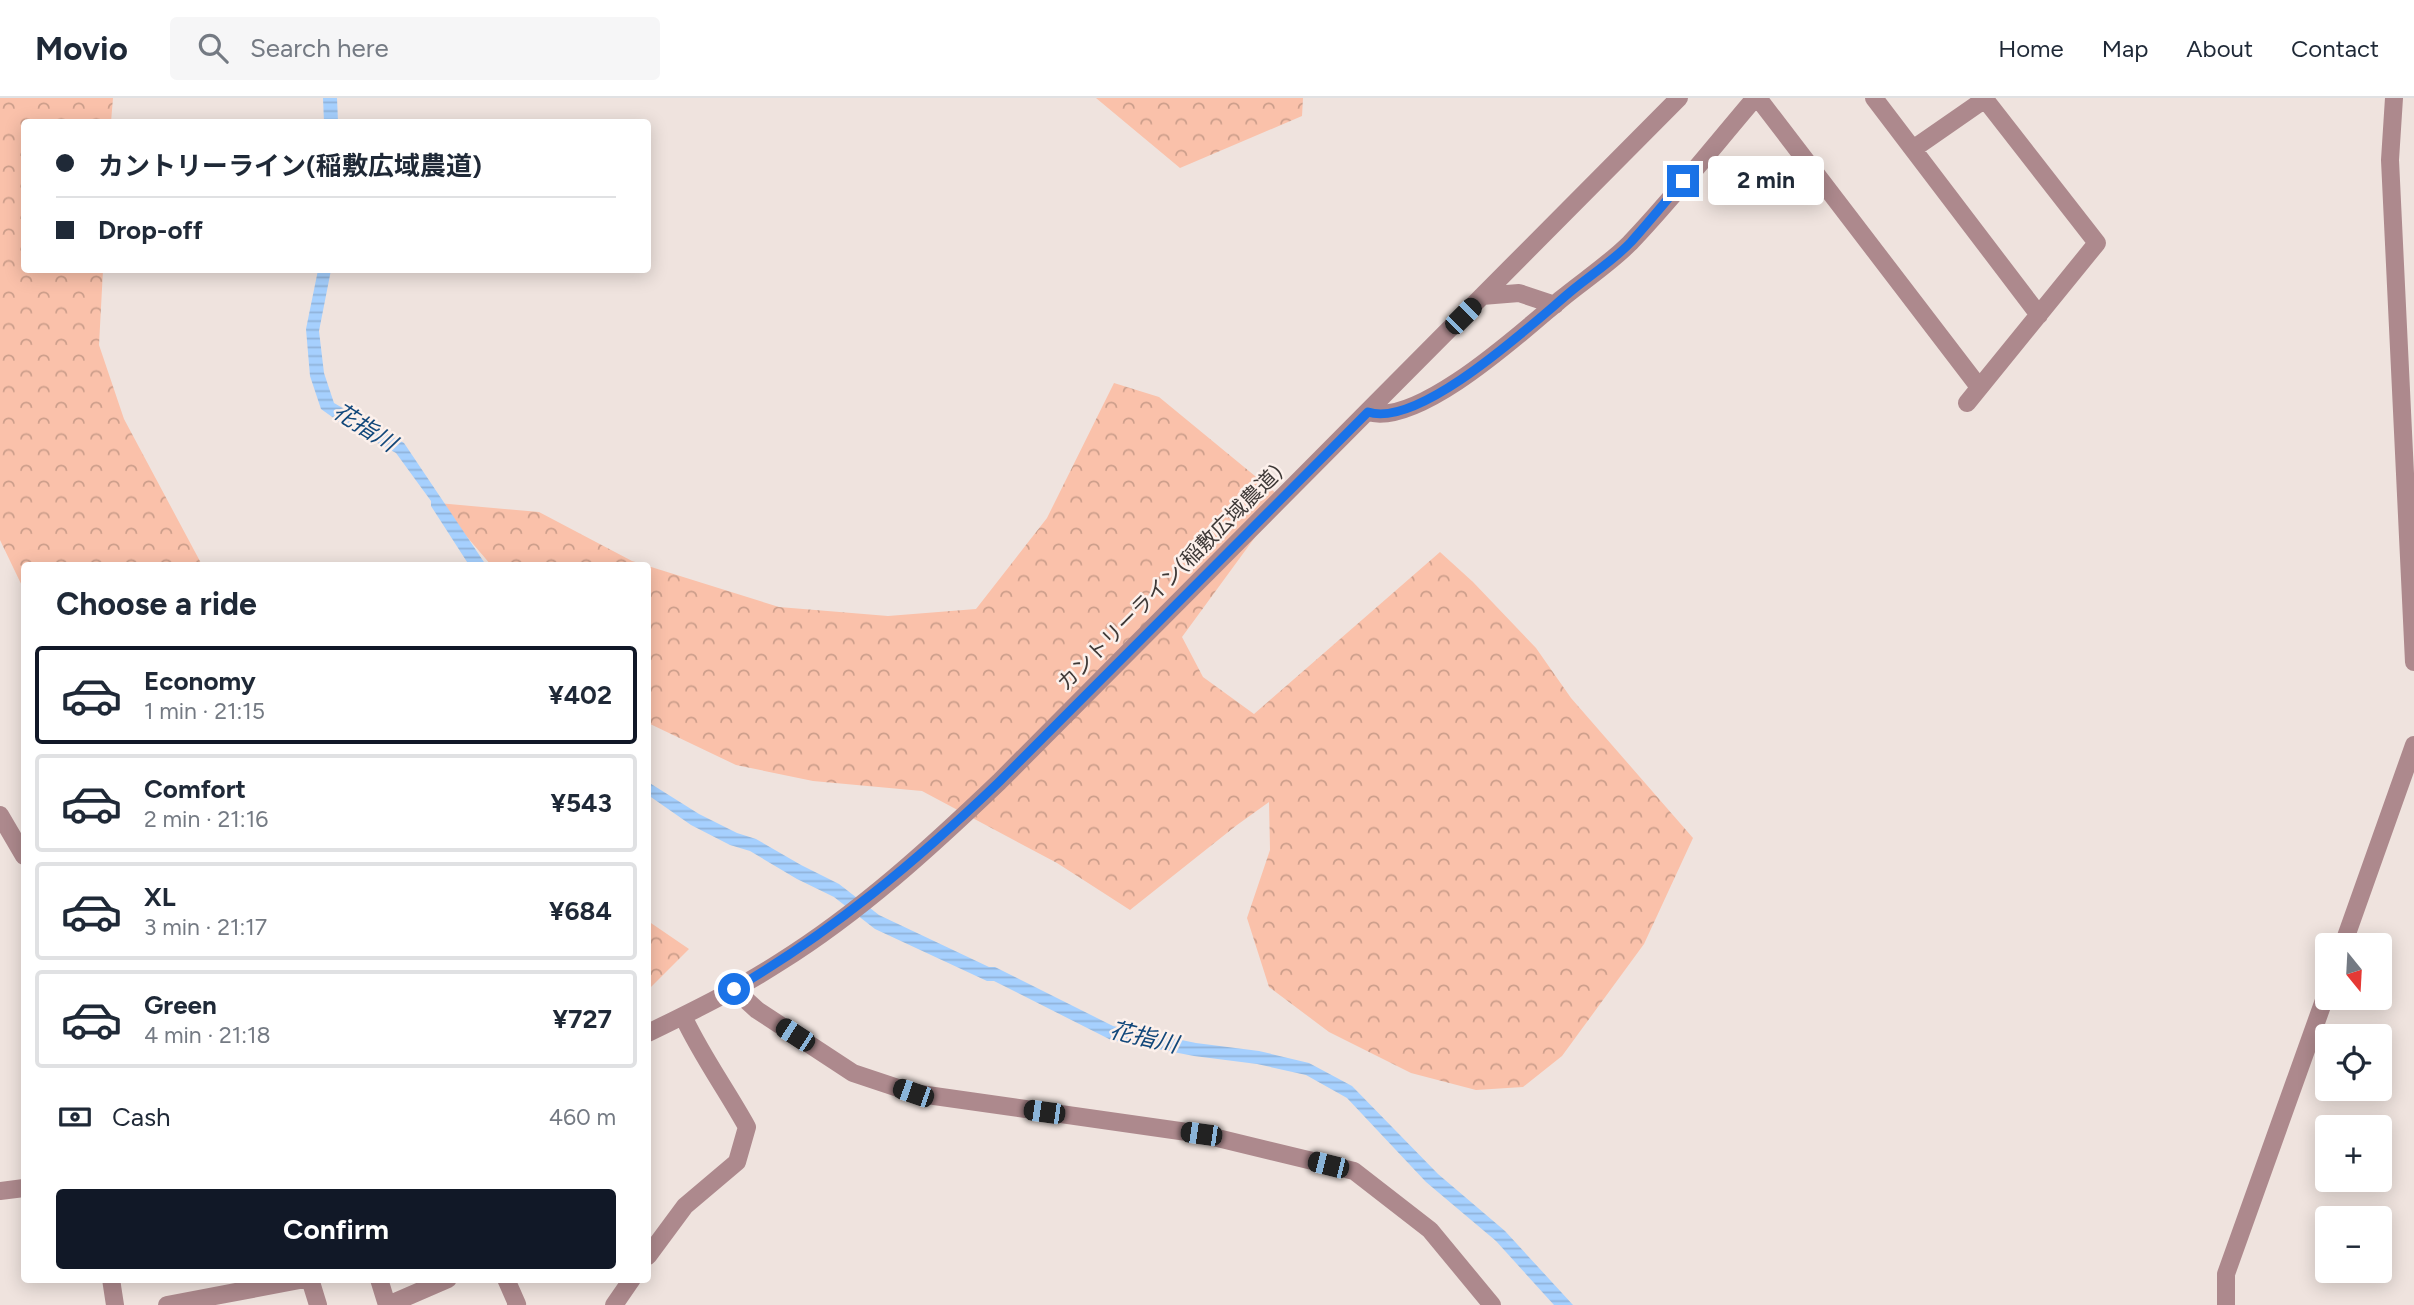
<!DOCTYPE html>
<meta charset="utf-8">
<style>
:root{--surface:#fff;--page:#f6f6f7;--text:#1f2937;--muted:#747a83;--line:#e0e1e3;--accent:#111827}
body{margin:0;font-family:Figtree,"Noto Sans JP",sans-serif;background:var(--page);color:var(--text);height:100vh;display:flex;flex-direction:column;font-size:26px;white-space:nowrap}
*{box-sizing:border-box;margin:0}
p{font-size:23px;color:var(--muted)}
.icon{flex:none;width:38px;height:38px;fill:none;stroke:currentColor;stroke-width:2;stroke-linecap:round;stroke-linejoin:round}
.map{position:relative;flex:1;overflow:hidden}
.drawer{position:absolute;left:21px;top:464px;width:630px;height:721px;display:flex;flex-direction:column;background:var(--surface);border-radius:7px;box-shadow:0 4px 18px #0003}
.drawer>*{flex:none}
.top-card{position:absolute;left:21px;top:21px;width:630px;height:154px;border-radius:7px;box-shadow:0 4px 18px #0003;display:grid;align-content:center;height:154px;padding:0 35px;background:var(--surface)}
.needle{width:46px;rotate:162deg}
.buttons{position:absolute;left:2315px;top:835px;display:grid;gap:14px}
.buttons a{display:grid;place-items:center;width:77px;height:77px;border-radius:7px;background:var(--surface);box-shadow:0 4px 18px #0003;font-size:35px}
.end{position:absolute;width:32px;height:32px;margin:-16px;border:9px solid #1a73e8;background:#fff;box-shadow:0 0 0 4px #fff}
.from{border-radius:50%}
.bubble{position:absolute;height:49px;border-radius:7px;background:var(--surface);box-shadow:0 4px 18px #0003;font-size:23px;font-weight:700;line-height:49px;text-align:center}
.car{position:absolute;width:21px;height:42px;margin:-21px -10px;border-radius:9px;box-shadow:0 0 5px 2px #0007;background:linear-gradient(#222 24%,#8ab4d8 0 40%,#222 0 76%,#8ab4d8 0 86%,#222 0)}
.top-card b{display:flex;align-items:center;gap:24px;height:66px;font-size:26px}
.top-card b+b{border-top:2px solid var(--line)}
.top-card i{width:18px;height:18px;background:var(--text)}
ul{padding:0;list-style:none}
li{display:flex;align-items:center;gap:21px;height:98px;margin:0 14px 10px;padding:0 21px;border:4px solid var(--line);border-radius:7px}
li div{flex:1}
li b{display:block;font-size:26px}
li em{font-style:normal;font-weight:700}
li.current{border-color:var(--accent)}
li>.icon{width:63px;height:63px;stroke-width:1.5}
h2{padding:0 35px;font-size:32px;line-height:84px}
.pay{display:flex;align-items:center;gap:18px;height:77px;padding:0 35px;font-size:26px}
.pay p{margin-inline-start:auto}
.button{display:flex;gap:14px;margin-top:auto;padding:14px 35px}
.button a{flex:1;height:80px;border-radius:7px;background:var(--accent);color:#fff;font-size:28px;font-weight:700;line-height:80px;text-align:center}
header{display:flex;align-items:center;gap:42px;box-sizing:border-box;height:98px;padding:0 35px;background:var(--surface);border-bottom:2px solid var(--line)}
header strong{font-size:33px}
nav{display:flex;gap:38px;margin-inline-start:auto;font-size:24px}
.search{width:490px;height:63px;background:var(--page);display:flex;align-items:center;gap:18px;box-sizing:border-box;padding:0 24px;border-radius:7px;color:var(--muted);font-size:26px}
.map>svg:first-child{display:block}
.forest{fill:url(#forest-crowns)}
.water{fill:url(#water-rules)}
.lines{fill:none;stroke-linecap:round;stroke-linejoin:round}
.minor{stroke:#ad898d;stroke-width:18}
.route{stroke:#1a73e8;stroke-width:9}
.labels{text-anchor:middle;stroke-width:5;stroke-linejoin:round;paint-order:stroke}
.street-label{font-size:21px;fill:#3e3937;stroke:#fcf0eb}
.water-label{font-size:23px;font-style:italic;fill:#11477a;stroke:#fcf0eb}
</style>
<header>
<strong>Movio</strong>
<div class="search"><svg class="icon" aria-label="search" viewBox="0 0 24 24"><circle cx="10" cy="10" r="6"/><path d="M15 15l6 6"/></svg>Search here</div>
<nav><a>Home</a><a>Map</a><a>About</a><a>Contact</a></nav>
</header>
<div class="map">
<svg width="2414" height="1207" viewBox="0 0 2414 1207">
<defs>
<pattern id="forest-crowns" width="20" height="18" patternUnits="userSpaceOnUse" patternTransform="scale(1.75)"><rect width="20" height="18" fill="#fac1aa"/><path d="M2 6a3 3 0 1 1 6 0M12 15a3 3 0 1 1 6 0" fill="none" stroke="#cc9e8b"/></pattern>
<pattern id="water-rules" width="6" height="5" patternUnits="userSpaceOnUse" patternTransform="scale(1.75)"><rect width="6" height="5" fill="#a6d0fe"/><path d="M0 2.5h6" fill="none" stroke="#90b3da"/></pattern>
</defs>
<rect width="100%" height="100%" fill="#efe3de"/>
<path class="forest" d="M0 0H113L111 24H24V172H103L99 247 124 321 202 467H24V492L0 442Z
M1096 0H1303L1302 18 1180 70Z
M1114 285 1159 299 1283 401 1182 539 1203 579 1254 616 1440 454 1473 484 1536 550 1571 600 1693 740 1644 846 1562 958 1523 989 1476 992 1411 975 1329 934 1269 889 1247 820 1270 752 1269 704 1237 727 1130 812 1057 765 922 693 813 683 736 667 648 625V468L779 509 888 518 976 511 1047 420Z
M438 405 539 414 632 463 646 467H491Z
M648 823 689 851 648 892Z"/>
<path class="water" d="M323 0H337L338 24H324Z
M318 172H331L319 233 324 275 334 305 404 345 486 467H469L431 408V403L396 355 342 326 321 311 310 278 306 231Z
M648 684 699 716 737 735 756 741 801 767 839 786 879 817 989 869H995L1113 928 1196 945 1259 953 1309 965 1352 988 1438 1076 1505 1133 1573 1207H1554L1496 1143 1426 1084 1347 1000 1306 977 1257 966 1194 958 1111 942 994 883H987L875 831 834 799 797 781 750 753 730 747 691 727 648 697Z"/>
<g class="lines">
<path class="minor" d="M1758 0 1979 289
M1874 0 2039 217
M2394 0 2390 62 2414 564
M1913 51 1985 1
M1482 198 1519 195 1555 207
M1967 305 2097 145 1984 0
M1368 314C1418 330 1523 233 1560 202 1583 183 1609 166 1630 145 1674 99 1714 48 1755 0
M0 717 24 758
M2343 847 2414 647
M734 891 757 912 853 975 913 995 1201 1036 1354 1073 1430 1132 1492 1207
M648 935C693 913 738 891 780 864 860 814 931 749 999 684L1679 0
M0 1093 24 1090
M648 1158 685 1108 737 1064 747 1029C726 991 701 957 683 918
M111 1181 115 1207
M310 1181 318 1207
M379 1181 387 1207
M506 1181 517 1206 516 1207
M167 1207 305 1181
M388 1207 448 1181
M614 1207 632 1181
M2226 1207V1176L2328 891"/>
</g>
<g class="lines">
<path class="route" d="M734 891C832 834 918 762 999 684L1368 314C1419 331 1531 227 1569 195 1589 178 1613 163 1631 144 1649 124 1666 103 1683 83"/>
</g>
<g class="labels">
<g class="street-label">
<text transform="translate(1170 480) rotate(-45)" y="7">カントリーライン(稲敷広域農道)</text>
</g>
<g class="water-label">
<text transform="translate(365 329) rotate(32)" y="8">花指川</text>
<text transform="translate(1144 939) rotate(13)" y="8">花指川</text>
</g>
</g>
</svg>
<div class="buttons">
<a><svg class="needle" viewBox="-14 -14 28 28"><path d="M0-13l5 13h-10z" fill="#e53935"/><path d="M0 13l5-13h-10z" fill="#747a83"/></svg></a>
<a><svg class="icon" aria-label="locate" viewBox="0 0 24 24"><circle cx="12" cy="12" r="6"/><path d="M12 2v4M12 18v4M2 12h4M18 12h4"/></svg></a>
<a>+</a>
<a>−</a>
</div>
<i class="end from" style="left:734px;top:891px"></i>
<i class="end" style="left:1683px;top:83px"></i>
<div class="bubble" style="left:1708px;top:58px;width:116px">2 min</div>
<i class="car" style="left:1463px;top:218px;rotate:45deg"></i>
<i class="car" style="left:795px;top:937px;rotate:303deg"></i>
<i class="car" style="left:913px;top:995px;rotate:289deg"></i>
<i class="car" style="left:1044px;top:1014px;rotate:278deg"></i>
<i class="car" style="left:1201px;top:1036px;rotate:278deg"></i>
<i class="car" style="left:1328px;top:1067px;rotate:284deg"></i>
<div class="top-card">
<b><i class="from"></i>カントリーライン(稲敷広域農道)</b>
<b><i></i>Drop-off</b>
</div>
<section class="drawer">
<h2>Choose a ride</h2>
<ul>
<li class="current"><svg class="icon" aria-label="car" viewBox="0 0 24 24"><path d="M5 17H2v-5l4-1 3-4h7l3 4 3 1v5h-3M9 17h6M6 11h13"/><circle cx="7" cy="17" r="2"/><circle cx="17" cy="17" r="2"/></svg><div><b>Economy</b><p>1 min · 21:15</p></div><em>¥402</em></li>
<li><svg class="icon" aria-label="car" viewBox="0 0 24 24"><path d="M5 17H2v-5l4-1 3-4h7l3 4 3 1v5h-3M9 17h6M6 11h13"/><circle cx="7" cy="17" r="2"/><circle cx="17" cy="17" r="2"/></svg><div><b>Comfort</b><p>2 min · 21:16</p></div><em>¥543</em></li>
<li><svg class="icon" aria-label="car" viewBox="0 0 24 24"><path d="M5 17H2v-5l4-1 3-4h7l3 4 3 1v5h-3M9 17h6M6 11h13"/><circle cx="7" cy="17" r="2"/><circle cx="17" cy="17" r="2"/></svg><div><b>XL</b><p>3 min · 21:17</p></div><em>¥684</em></li>
<li><svg class="icon" aria-label="car" viewBox="0 0 24 24"><path d="M5 17H2v-5l4-1 3-4h7l3 4 3 1v5h-3M9 17h6M6 11h13"/><circle cx="7" cy="17" r="2"/><circle cx="17" cy="17" r="2"/></svg><div><b>Green</b><p>4 min · 21:18</p></div><em>¥727</em></li>
</ul>
<div class="pay"><svg class="icon" aria-label="cash" viewBox="0 0 24 24"><path d="M3 7h18v10H3z"/><circle cx="12" cy="12" r="2"/></svg>Cash<p>460 m</p></div>
<div class="button"><a>Confirm</a></div>
</section>
</div>
